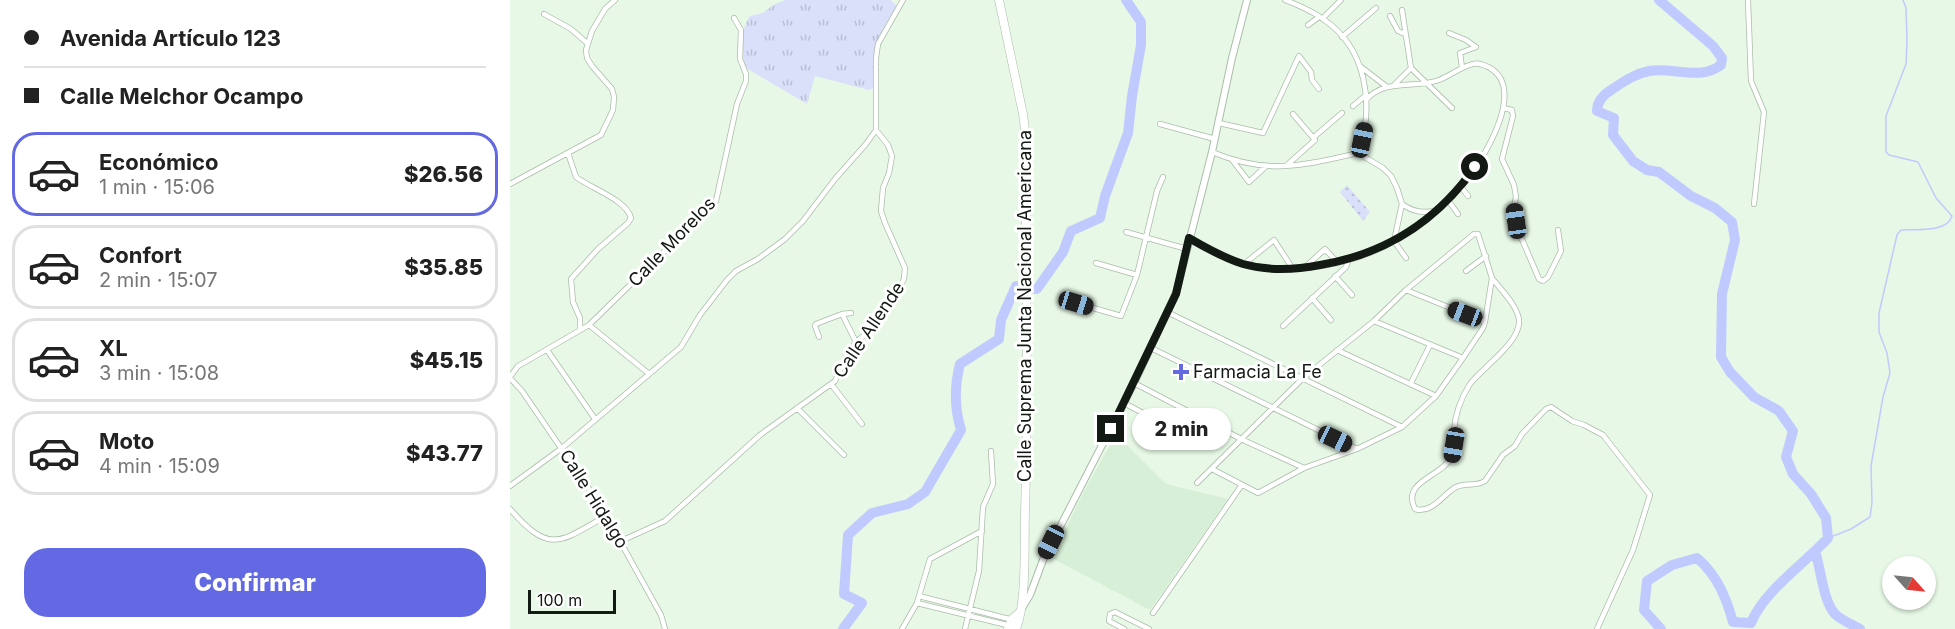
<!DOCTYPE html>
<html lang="es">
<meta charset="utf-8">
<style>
:root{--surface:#fff;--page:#f6f6f6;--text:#222;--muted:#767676;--line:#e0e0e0;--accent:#6369e2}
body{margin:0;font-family:Inter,sans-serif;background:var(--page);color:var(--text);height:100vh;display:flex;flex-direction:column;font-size:22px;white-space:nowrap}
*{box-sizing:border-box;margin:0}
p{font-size:20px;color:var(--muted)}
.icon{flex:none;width:33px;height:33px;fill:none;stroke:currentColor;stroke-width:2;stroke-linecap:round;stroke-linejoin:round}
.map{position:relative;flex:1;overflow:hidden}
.sheet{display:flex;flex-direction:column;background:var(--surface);width:510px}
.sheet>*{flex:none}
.banner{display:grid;align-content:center;height:132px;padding:0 24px;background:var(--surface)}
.needle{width:39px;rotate:117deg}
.fabs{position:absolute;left:1372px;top:556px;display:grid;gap:12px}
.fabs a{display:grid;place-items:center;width:54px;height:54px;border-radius:50%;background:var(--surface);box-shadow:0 2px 4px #0004;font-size:30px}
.scale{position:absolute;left:18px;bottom:15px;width:88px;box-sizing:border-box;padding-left:6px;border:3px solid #131913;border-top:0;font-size:16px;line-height:21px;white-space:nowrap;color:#131913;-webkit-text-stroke:4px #fff;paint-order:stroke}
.end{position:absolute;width:27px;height:27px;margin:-14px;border:8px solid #131913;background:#fff;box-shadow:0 0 0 3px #fff}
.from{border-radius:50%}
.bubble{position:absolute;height:42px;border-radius:21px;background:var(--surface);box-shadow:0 2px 4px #0004;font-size:20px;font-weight:800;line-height:42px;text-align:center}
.car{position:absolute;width:18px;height:36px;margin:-18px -9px;border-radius:8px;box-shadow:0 0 4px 2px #0007;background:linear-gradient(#222 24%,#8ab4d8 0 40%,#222 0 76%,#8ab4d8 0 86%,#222 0)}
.banner b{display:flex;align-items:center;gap:21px;height:57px;font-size:22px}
.banner b+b{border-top:2px solid var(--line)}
.banner i{width:15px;height:15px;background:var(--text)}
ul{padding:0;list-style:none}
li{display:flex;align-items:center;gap:18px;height:84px;margin:0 12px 9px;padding:0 12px;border:3px solid var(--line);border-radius:24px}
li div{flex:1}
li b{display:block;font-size:22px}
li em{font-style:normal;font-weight:800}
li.selected{border-color:var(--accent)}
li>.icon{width:54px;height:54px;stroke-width:1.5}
.cta{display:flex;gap:12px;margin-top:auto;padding:12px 24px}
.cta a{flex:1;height:69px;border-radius:24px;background:var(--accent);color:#fff;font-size:24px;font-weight:800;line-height:69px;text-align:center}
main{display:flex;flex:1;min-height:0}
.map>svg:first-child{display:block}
.built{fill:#d7efd6}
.grass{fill:url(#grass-tufts)}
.park{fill:url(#park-dots)}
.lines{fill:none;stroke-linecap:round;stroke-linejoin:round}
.stream{stroke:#c1cafe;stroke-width:1.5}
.river{stroke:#c1cafe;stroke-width:10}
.minor-casing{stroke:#abbcaa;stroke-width:6}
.tertiary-casing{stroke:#abbcaa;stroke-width:8}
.primary-casing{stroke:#abbcaa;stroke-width:9}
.minor{stroke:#fff;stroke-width:4.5}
.tertiary{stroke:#fff;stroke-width:6}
.primary{stroke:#fff;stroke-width:8}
.route{stroke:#131913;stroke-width:8}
.poi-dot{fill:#6369e2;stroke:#fff;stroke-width:2}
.labels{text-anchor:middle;stroke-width:6;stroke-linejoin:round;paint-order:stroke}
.street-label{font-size:18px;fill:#131913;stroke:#fff}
.poi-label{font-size:18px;fill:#131913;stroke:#fff;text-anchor:start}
</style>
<main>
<section class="sheet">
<div class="banner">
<b><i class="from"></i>Avenida Artículo 123</b>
<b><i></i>Calle Melchor Ocampo</b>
</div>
<ul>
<li class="selected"><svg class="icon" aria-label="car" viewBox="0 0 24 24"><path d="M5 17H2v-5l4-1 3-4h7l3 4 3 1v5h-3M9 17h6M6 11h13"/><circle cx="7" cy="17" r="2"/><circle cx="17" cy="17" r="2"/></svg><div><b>Económico</b><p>1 min · 15:06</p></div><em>$26.56</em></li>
<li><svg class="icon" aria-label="car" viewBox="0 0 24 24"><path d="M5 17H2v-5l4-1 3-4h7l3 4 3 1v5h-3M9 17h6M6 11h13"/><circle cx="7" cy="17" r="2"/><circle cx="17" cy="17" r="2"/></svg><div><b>Confort</b><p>2 min · 15:07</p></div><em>$35.85</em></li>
<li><svg class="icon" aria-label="car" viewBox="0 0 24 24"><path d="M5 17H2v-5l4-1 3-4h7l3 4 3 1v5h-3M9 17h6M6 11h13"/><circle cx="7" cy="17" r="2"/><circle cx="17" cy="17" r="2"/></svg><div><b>XL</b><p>3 min · 15:08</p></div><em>$45.15</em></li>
<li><svg class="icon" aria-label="car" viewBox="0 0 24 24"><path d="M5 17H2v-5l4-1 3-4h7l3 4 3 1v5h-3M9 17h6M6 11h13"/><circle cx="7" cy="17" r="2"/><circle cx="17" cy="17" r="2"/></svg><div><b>Moto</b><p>4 min · 15:09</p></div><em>$43.77</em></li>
</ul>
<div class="cta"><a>Confirmar</a></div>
</section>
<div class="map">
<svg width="1445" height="629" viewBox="0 0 1445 629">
<defs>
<pattern id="grass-tufts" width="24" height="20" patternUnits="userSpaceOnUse" patternTransform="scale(1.5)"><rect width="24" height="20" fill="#dadffa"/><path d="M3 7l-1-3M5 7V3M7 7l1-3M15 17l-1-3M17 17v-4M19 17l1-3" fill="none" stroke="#babfd5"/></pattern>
<pattern id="park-dots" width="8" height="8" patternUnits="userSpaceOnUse" patternTransform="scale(1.5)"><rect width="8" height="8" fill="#dadffa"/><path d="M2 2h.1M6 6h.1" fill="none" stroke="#babfd5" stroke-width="1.8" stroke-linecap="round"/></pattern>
</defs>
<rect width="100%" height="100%" fill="#e7f9e6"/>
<path class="built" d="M606 434 656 484 718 499 640 610 542 558 572 495Z"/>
<path class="grass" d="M275 0H381L387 6C365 40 363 47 364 88L359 90 305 76 297 104 236 68C230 51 230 31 240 16L253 13 263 5Z"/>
<path class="park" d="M837 185 860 212 853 221 830 192Z"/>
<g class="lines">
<path class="stream" d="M1318 538 1341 529 1360 517 1362 503 1361 466 1373 397 1380 373 1377 353 1369 332V313L1387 235 1391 230C1406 229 1437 233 1442 216L1426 198 1408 162 1379 155 1376 152V116L1396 64 1397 41 1396 8 1393 0"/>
<path class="river" d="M1149 0 1203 46 1212 58 1211 65C1190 81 1163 67 1139 71 1124 74 1113 82 1101 90 1093 95 1087 101 1087 111L1104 118 1103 135 1123 161 1137 170 1149 172 1181 196 1205 208 1222 222 1225 240 1212 294 1211 357 1220 372 1244 397 1269 411 1283 431 1276 457 1283 474 1301 494 1316 518 1318 538C1294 564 1254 591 1241 623L1223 622C1216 597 1207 575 1187 558L1162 565 1137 581 1134 610 1151 629
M1305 551C1311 569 1313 601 1325 614 1331 620 1343 625 1350 629
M333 629 352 603 334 594 338 535 362 513 398 504 415 492 451 430C444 407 444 387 450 364L489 339 491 320 506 286 527 289 553 252 561 231 590 218 595 196 618 133 622 96 631 45V22L616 0"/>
<defs>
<path id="minor" d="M775 0C788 5 802 11 813 19 857 48 865 106 848 153
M1238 0 1241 81 1254 112 1244 204
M892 10 901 68 942 108
M34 14 61 29 77 43
M880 16 888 31 895 34
M813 18 831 0
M798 25 809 17
M939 33 956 40 966 47
M832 37 866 8
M851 67 877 87
M952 68 950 53 966 47
M883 86 901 68
M843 106 856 95
M993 108 1002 110 1003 116 992 159 1004 185 1006 197 1004 206 1008 230 1029 279 1033 281 1038 277 1051 251 1048 230
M709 123 753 133 789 56 801 72 802 80 809 89
M650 124 705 139
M804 137 832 113
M702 152C757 175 792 166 848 153L873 168 881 176 887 188 892 204 884 241
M58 153 66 177C80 188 117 200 121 218L118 223 88 249 61 279 63 302 70 318V330
M723 161 739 182 755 167
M777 165 805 140 783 114
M0 184 91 135 103 110 104 97 102 89 82 66 77 58 76 50 82 31 95 9 105 0
M951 187 958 196
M938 200 948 214
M892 204C903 212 913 213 926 211
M616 232 677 249
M680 238C701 252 725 264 751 267 791 273 839 264 875 246 903 233 930 210 951 187 971 164 1026 79 970 64 959 61 940 76 929 80 905 89 875 78 856 100
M884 241 896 258
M586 263 627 275
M734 264 764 240 783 269
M794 268 815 249 827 262
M956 271 976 256
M825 276 842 295
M982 278C991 290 1007 305 1009 320 1011 342 973 367 960 384 951 398 945 414 944 431 944 440 945 451 941 458 931 477 891 481 905 509 923 514 933 494 946 487 956 482 966 487 975 481L993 455 1005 446 1012 434 1036 409 1041 407 1062 421 1074 425 1093 435 1140 495 1123 550 1087 629
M896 290 975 322
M802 298 821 320
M566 303 611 316 627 275 647 191 653 177
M657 312 892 427
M332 314 346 342
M864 321 953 358
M79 325 138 373
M773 326 836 267 839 259
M309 337 305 326 306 324 332 314 341 313
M641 348 847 449
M37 350 85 419
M827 350 926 396
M0 377 8 366 17 361 79 325 206 201 227 104 236 81V74L230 59 231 30 224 18
M0 378 12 391 90 505 151 615 155 629
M624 383 733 440 794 468
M901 383 920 345
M321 384 352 424
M614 403 663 429
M287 408 334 455
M687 483 793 378 864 321 896 290 964 234H968L982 278 975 322 973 328 953 358 926 396 892 427 847 449 794 468 748 493 702 469
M0 486 52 448 171 347 190 315 217 280 226 271 248 259 275 239 293 221 325 179 356 144 366 130V58L368 44 393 0
M0 509C40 555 50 542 96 516
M111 541 155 521 250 435 325 381 338 353 346 342 358 332 363 321 372 309 384 300 394 279 395 268 375 223 371 211 373 188 379 173 382 156 378 145 366 130
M409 596 503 620
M407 603 501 626
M643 613 731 486
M392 629 407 603 420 559 472 531
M455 629 469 571 473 507 483 484 481 451
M614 629 599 621 600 614 605 612 639 629"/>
<path id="tertiary" d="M512 608 520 595 533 560 624 383 666 293 702 152 722 58 737 0"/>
<path id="primary" d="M489 0 513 114 516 138C515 263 519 387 515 512 514 543 517 602 506 629
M498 629 502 619 509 613"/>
</defs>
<use href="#minor" class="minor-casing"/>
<use href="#tertiary" class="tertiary-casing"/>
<use href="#primary" class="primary-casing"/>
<use href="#minor" class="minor"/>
<use href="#tertiary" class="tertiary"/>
<use href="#primary" class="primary"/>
</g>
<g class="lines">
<path class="route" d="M601 429 666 294 679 238C696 248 714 258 733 264 758 271 785 270 810 265 876 254 927 221 965 167"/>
</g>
<path class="poi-dot" d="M668 363h6v6h6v6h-6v6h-6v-6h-6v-6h6z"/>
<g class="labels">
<g class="street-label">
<text transform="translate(162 242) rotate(-46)" y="6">Calle Morelos</text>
<text transform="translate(515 306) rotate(-90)" y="6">Calle Suprema Junta Nacional Americana</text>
<text transform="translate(359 330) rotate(-56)" y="6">Calle Allende</text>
<text transform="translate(84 499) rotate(58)" y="6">Calle Hidalgo</text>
</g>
<g class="poi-label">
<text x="683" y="378">Farmacia La Fe</text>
</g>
</g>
</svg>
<div class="fabs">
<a><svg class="needle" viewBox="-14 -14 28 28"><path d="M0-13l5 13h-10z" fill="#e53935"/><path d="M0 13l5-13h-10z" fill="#767676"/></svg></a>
</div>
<div class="scale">100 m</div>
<i class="end from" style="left:965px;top:167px"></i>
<i class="end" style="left:601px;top:429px"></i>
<div class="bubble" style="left:622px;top:408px;width:99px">2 min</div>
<i class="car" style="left:852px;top:140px;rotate:12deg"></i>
<i class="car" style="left:1006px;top:221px;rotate:352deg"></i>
<i class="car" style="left:566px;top:303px;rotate:107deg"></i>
<i class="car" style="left:955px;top:314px;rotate:291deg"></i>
<i class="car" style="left:825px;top:439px;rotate:115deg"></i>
<i class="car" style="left:944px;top:445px;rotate:189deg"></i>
<i class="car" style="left:541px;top:542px;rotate:206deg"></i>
</div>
</main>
